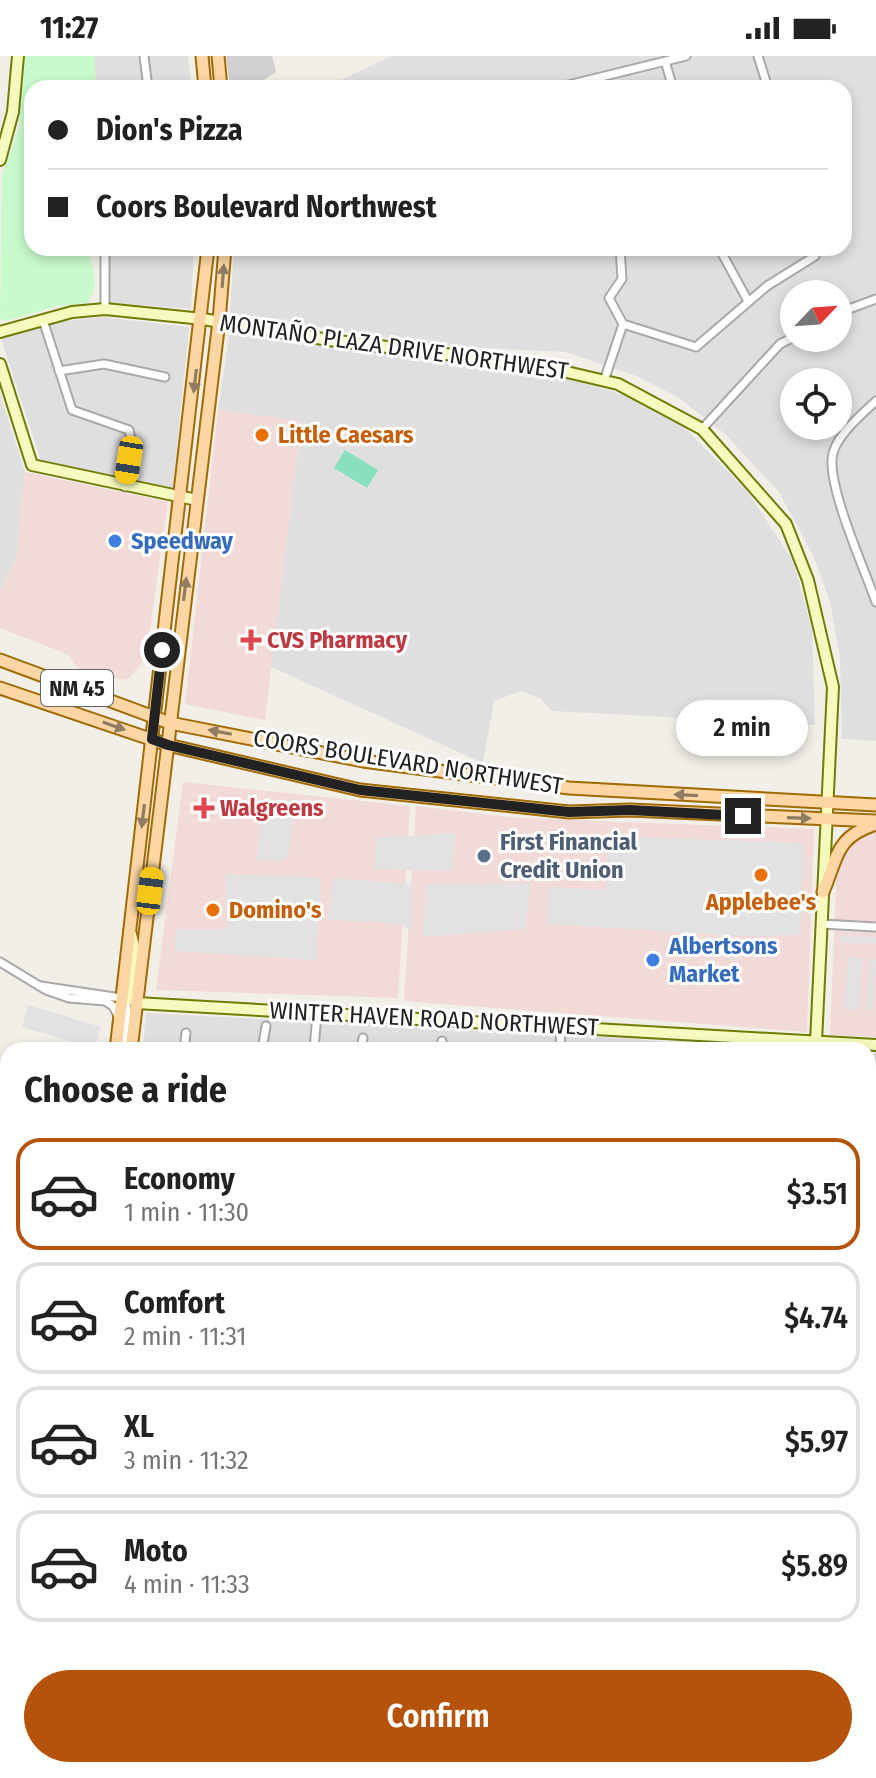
<!DOCTYPE html>
<meta charset="utf-8">
<style>
:root{--surface:#fff;--page:#f2f2f2;--text:#222;--muted:#767676;--line:#e0e0e0;--accent:#b45309}
body{margin:0;font-family:"Fira Sans Condensed",sans-serif;background:var(--page);color:var(--text);height:100vh;display:flex;flex-direction:column;font-size:30px;white-space:nowrap}
*{box-sizing:border-box;margin:0}
p{font-size:26px;color:var(--muted)}
.icon{flex:none;width:44px;height:44px;fill:none;stroke:currentColor;stroke-width:2;stroke-linecap:round;stroke-linejoin:round}
.map{position:relative;flex:1;overflow:hidden}
.drawer{position:absolute;left:0px;top:986px;width:876px;height:736px;display:flex;flex-direction:column;background:var(--surface);border-radius:24px 24px 0 0;box-shadow:0 4px 12px #0003}
.drawer>*{flex:none}
.banner{position:absolute;left:24px;top:24px;width:828px;height:176px;border-radius:24px;box-shadow:0 4px 12px #0003;display:grid;align-content:center;height:176px;padding:0 24px;background:var(--surface)}
.needle{width:52px;rotate:65deg}
.controls{position:absolute;left:780px;top:224px;display:grid;gap:16px}
.controls a{display:grid;place-items:center;width:72px;height:72px;border-radius:50%;background:var(--surface);box-shadow:0 4px 12px #0003;font-size:40px}
.end{position:absolute;width:36px;height:36px;margin:-18px;border:10px solid #222;background:#fff;box-shadow:0 0 0 4px #fff}
.from{border-radius:50%}
.bubble{position:absolute;height:56px;border-radius:28px;background:var(--surface);box-shadow:0 4px 12px #0003;font-size:26px;font-weight:600;line-height:56px;text-align:center}
.car{position:absolute;width:24px;height:48px;margin:-24px -12px;border-radius:10px;box-shadow:0 0 6px 2px #0007;background:linear-gradient(#f5c518 24%,#345 0 40%,#f5c518 0 76%,#345 0 86%,#f5c518 0)}
.banner b{display:flex;align-items:center;gap:28px;height:76px;font-size:30px}
.banner b+b{border-top:2px solid var(--line)}
.banner i{width:20px;height:20px;background:var(--text)}
ul{padding:0;list-style:none}
li{display:flex;align-items:center;gap:24px;height:112px;margin:0 16px 12px;padding:0 8px;border:4px solid var(--line);border-radius:24px}
li div{flex:1}
li b{display:block;font-size:30px}
li em{font-style:normal;font-weight:600}
li.active{border-color:var(--accent)}
li>.icon{width:72px;height:72px;stroke-width:1.5}
h2{padding:0 24px;font-size:36px;line-height:96px}
.action{display:flex;gap:16px;margin-top:auto;padding:16px 24px}
.action a{flex:1;height:92px;border-radius:48px;background:var(--accent);color:#fff;font-size:32px;font-weight:600;line-height:92px;text-align:center}
.status{display:flex;justify-content:space-between;align-items:center;height:56px;padding:0 40px;background:var(--surface);direction:ltr}
.status svg{height:22px;fill:currentColor}
.map>svg:first-child{display:block}
.residential{fill:#e0dfdf;fill-rule:evenodd}
.commercial{fill:#f2dad9}
.religious{fill:#d0d0d0}
.grass{fill:#cdebb0}
.forest{fill:#add19e}
.wetland{fill:#c6e0d4}
.park{fill:#c8facc}
.pitch{fill:#88e0be}
.parking{fill:#e2e2e2}
.water{fill:#aad3df}
.lines{fill:none;stroke-linecap:round;stroke-linejoin:round}
.stream{stroke:#aad3df;stroke-width:2}
.street-casing{stroke:#a9a9a9;stroke-width:11}
.secondary-casing{stroke:#707d05;stroke-width:14}
.primary-casing{stroke:#a06b00;stroke-width:15}
.street{stroke:#fff;stroke-width:7}
.secondary{stroke:#f7fabf;stroke-width:10}
.primary{stroke:#fcd6a4;stroke-width:11}
.oneway{fill:#8f7c63}
.route{stroke:#222;stroke-width:10}
.food-dot{fill:#e8710a;stroke:#fff;stroke-width:3}
.shop-dot{fill:#3f7fe0;stroke:#fff;stroke-width:3}
.health-dot{fill:#e0444e;stroke:#fff;stroke-width:3}
.service-dot{fill:#5c6f8a;stroke:#fff;stroke-width:3}
.labels{text-anchor:middle;stroke-width:6;stroke-linejoin:round;paint-order:stroke}
.shield{fill:#fff;stroke:#646464;stroke-width:2}
.shield-label{font-size:22px;font-weight:bold;fill:#222}
.street-label{font-size:24px;fill:#222;stroke:#fff}
.food-label{font-size:24px;font-weight:bold;fill:#c56008;stroke:#fff;text-anchor:start}
.shop-label{font-size:24px;font-weight:bold;fill:#366cbe;stroke:#fff;text-anchor:start}
.health-label{font-size:24px;font-weight:bold;fill:#be3a42;stroke:#fff;text-anchor:start}
.service-label{font-size:24px;font-weight:bold;fill:#4e5e75;stroke:#fff;text-anchor:start}
</style>
<div class="status"><b>11:27</b><svg viewBox="0 0 49 12"><path d="M0 12V9h3v3zM5 12V6h3v6zM10 12V3h3v9zM15 12V0h3v12zM26 1h20v11H26zM47 4h2v5h-2z"/></svg></div>
<div class="map">
<svg width="876" height="1722" viewBox="0 0 876 1722">
<rect width="100%" height="100%" fill="#f2efe9"/>
<path class="residential" d="M94 0H188L191 32H96Z
M392 0H876V685L842 683 840 602 830 545 813 499 779 436 725 378 679 342 636 320 566 296 439 290 230 257 234 192H844V32H324ZM794 238H838V282H794ZM794 326H838V370H794Z
M105 192H194L191 253 102 246Z
M102 261 189 271 173 432 41 404 1 283 59 266Z
M230 274 559 320 625 339 682 369 747 435 793 505 812 573 815 669 552 655 540 642 521 635 494 645 483 707 271 611 301 366 218 354Z
M0 338 25 416 16 504 0 536Z
M146 957 620 982 762 994H143Z
M868 998H876V1050L868 1034Z
M876 1059V1144L868 1145V1060Z"/>
<path class="commercial" d="M218 354 301 365 265 664 185 648Z
M25 416 168 446 146 602 127 624 82 616 67 598 0 572V536L16 504Z
M183 726 410 750 398 942 156 934Z
M416 750 519 762 814 773 807 976 404 945Z
M876 773V981L830 979 837 804 853 779Z"/>
<path class="religious" d="M226 0H272L276 16 251 32H230Z"/>
<path class="grass" d="M0 1666 8 1667V1714H213L242 1722H0Z"/>
<path class="forest" d="M868 1190H876V1722H616L588 1714H868Z"/>
<path class="wetland" d="M0 1108 8 1110V1589L0 1587Z"/>
<path class="park" d="M25 0H95L96 32H32V192H87C92 209 101 231 87 247L57 250 6 265 0 263 2 119 19 72Z"/>
<path class="pitch" d="M345 394 378 414 367 432 334 412Z"/>
<path class="parking" d="M264 742 297 748 286 805 256 803Z
M455 777 453 815 374 813 376 782Z
M608 780 804 787 800 879 744 880 547 868 549 831 606 834Z
M225 818 321 822 316 904 175 895V873H227Z
M333 822 412 828V875L397 867 328 864Z
M530 827 526 873 422 881 426 829Z
M840 880 876 881V888L839 887Z
M848 901 863 902 858 954 844 953Z
M870 903H876L872 954H866Z
M28 949 101 971 95 992 22 971Z"/>
<path class="water" d="M0 1587 8 1589V1631L0 1632Z
M213 1714H588L616 1722H242Z"/>
<g class="lines">
<path class="stream" d="M0 1087 8 1088
M868 1167 876 1166"/>
<defs>
<path id="street" d="M144 0 148 32
M758 0 768 32
M665 5 673 32
M556 32 686 0
M719 192 748 245
M105 253V195L141 192
M838 257 876 243
M43 264 72 354 129 374 132 387 125 431
M623 268 696 291 767 230 815 200 813 192
M59 315 104 308 165 321
M604 325 623 268 609 242 622 223 620 192
M876 345C861 359 833 382 832 403 830 437 864 512 876 546
M702 373 780 288 794 281
M822 868 876 871
M0 906 46 934 69 942 105 945 113 950 119 962
M41 930 121 942 127 951 125 994
M184 994 186 977
M262 994 266 970
M314 994 317 957
M361 994 363 982
M440 994 442 985
M560 994 561 970"/>
<path id="secondary" d="M0 104 13 56 18 0
M0 276 72 256 105 253 203 263 329 284 537 309 618 328 702 373 786 468 808 524 833 631 816 986
M0 308 32 409 197 444
M131 878 134 891 129 941 136 947 876 989"/>
<path id="primary" d="M202 0 205 32
M218 0 221 32
M0 604 170 667 363 705 569 732 876 749
M0 632 168 689 360 734 569 756 630 754 876 765
M823 836C838 801 835 781 876 768
M116 994 208 192
M131 994 219 265 225 192
M51 1722 52 1714
M63 1722V1714"/>
</defs>
<use href="#street" class="street-casing"/>
<use href="#secondary" class="secondary-casing"/>
<use href="#primary" class="primary-casing"/>
<use href="#street" class="street"/>
<use href="#secondary" class="secondary"/>
<use href="#primary" class="primary"/>
</g>
<defs><path id="oneway-solid" d="M-6-.8H1V-3.2L6.5 0L1 3.2V.8H-6Z" transform="scale(2)"/></defs>
<g class="oneway">
<use href="#oneway-solid" transform="translate(223 220) rotate(-86)"/>
<use href="#oneway-solid" transform="translate(195 325) rotate(97)"/>
<use href="#oneway-solid" transform="translate(185 533) rotate(-83)"/>
<use href="#oneway-solid" transform="translate(114 670) rotate(19)"/>
<use href="#oneway-solid" transform="translate(220 676) rotate(-169)"/>
<use href="#oneway-solid" transform="translate(686 739) rotate(-177)"/>
<use href="#oneway-solid" transform="translate(143 760) rotate(97)"/>
<use href="#oneway-solid" transform="translate(799 762) rotate(2)"/>
</g>
<g class="lines">
<path class="route" d="M162 594 152 683 168 689 360 734 569 756 630 754 743 760"/>
</g>
<g class="food-dot">
<circle cx="262" cy="379" r="8"/>
<circle cx="761" cy="819" r="8"/>
<circle cx="213" cy="854" r="8"/>
</g>
<g class="shop-dot">
<circle cx="115" cy="485" r="8"/>
<circle cx="653" cy="904" r="8"/>
</g>
<g class="health-dot">
<path d="M247 572h8v8h8v8h-8v8h-8v-8h-8v-8h8z"/>
<path d="M200 740h8v8h8v8h-8v8h-8v-8h-8v-8h8z"/>
</g>
<circle class="service-dot" cx="484" cy="800" r="8"/>
<g class="labels">
<rect class="shield" x="41" y="614" width="72" height="36" rx="6"/>
<g class="shield-label">
<text x="77" y="640">NM 45</text>
</g>
<g class="street-label">
<text transform="translate(394 291) rotate(8)" y="8">MONTAÑO PLAZA DRIVE NORTHWEST</text>
<text transform="translate(408 706) rotate(9)" y="8">COORS BOULEVARD NORTHWEST</text>
<text transform="translate(434 963) rotate(3)" y="8">WINTER HAVEN ROAD NORTHWEST</text>
</g>
<g class="food-label">
<text x="278" y="387">Little Caesars</text>
<text x="761" y="854" text-anchor="middle">Applebee's</text>
<text x="229" y="862">Domino's</text>
</g>
<g class="shop-label">
<text x="131" y="493">Speedway</text>
<text x="669" y="898">Albertsons<tspan x="669" dy="28">Market</tspan></text>
</g>
<g class="health-label">
<text x="267" y="592">CVS Pharmacy</text>
<text x="220" y="760">Walgreens</text>
</g>
<g class="service-label">
<text x="500" y="794">First Financial<tspan x="500" dy="28">Credit Union</tspan></text>
</g>
</g>
</svg>
<div class="controls">
<a><svg class="needle" viewBox="-14 -14 28 28"><path d="M0-13l5 13h-10z" fill="#e53935"/><path d="M0 13l5-13h-10z" fill="#767676"/></svg></a>
<a><svg class="icon" aria-label="locate" viewBox="0 0 24 24"><circle cx="12" cy="12" r="6"/><path d="M12 2v4M12 18v4M2 12h4M18 12h4"/></svg></a>
</div>
<i class="end from" style="left:162px;top:594px"></i>
<i class="end" style="left:743px;top:760px"></i>
<div class="bubble" style="left:676px;top:644px;width:132px">2 min</div>
<i class="car" style="left:129px;top:404px;rotate:189deg"></i>
<i class="car" style="left:150px;top:835px;rotate:7deg"></i>
<div class="banner">
<b><i class="from"></i>Dion's Pizza</b>
<b><i></i>Coors Boulevard Northwest</b>
</div>
<section class="drawer">
<h2>Choose a ride</h2>
<ul>
<li class="active"><svg class="icon" aria-label="car" viewBox="0 0 24 24"><path d="M5 17H2v-5l4-1 3-4h7l3 4 3 1v5h-3M9 17h6M6 11h13"/><circle cx="7" cy="17" r="2"/><circle cx="17" cy="17" r="2"/></svg><div><b>Economy</b><p>1 min · 11:30</p></div><em>$3.51</em></li>
<li><svg class="icon" aria-label="car" viewBox="0 0 24 24"><path d="M5 17H2v-5l4-1 3-4h7l3 4 3 1v5h-3M9 17h6M6 11h13"/><circle cx="7" cy="17" r="2"/><circle cx="17" cy="17" r="2"/></svg><div><b>Comfort</b><p>2 min · 11:31</p></div><em>$4.74</em></li>
<li><svg class="icon" aria-label="car" viewBox="0 0 24 24"><path d="M5 17H2v-5l4-1 3-4h7l3 4 3 1v5h-3M9 17h6M6 11h13"/><circle cx="7" cy="17" r="2"/><circle cx="17" cy="17" r="2"/></svg><div><b>XL</b><p>3 min · 11:32</p></div><em>$5.97</em></li>
<li><svg class="icon" aria-label="car" viewBox="0 0 24 24"><path d="M5 17H2v-5l4-1 3-4h7l3 4 3 1v5h-3M9 17h6M6 11h13"/><circle cx="7" cy="17" r="2"/><circle cx="17" cy="17" r="2"/></svg><div><b>Moto</b><p>4 min · 11:33</p></div><em>$5.89</em></li>
</ul>
<div class="action"><a>Confirm</a></div>
</section>
</div>
